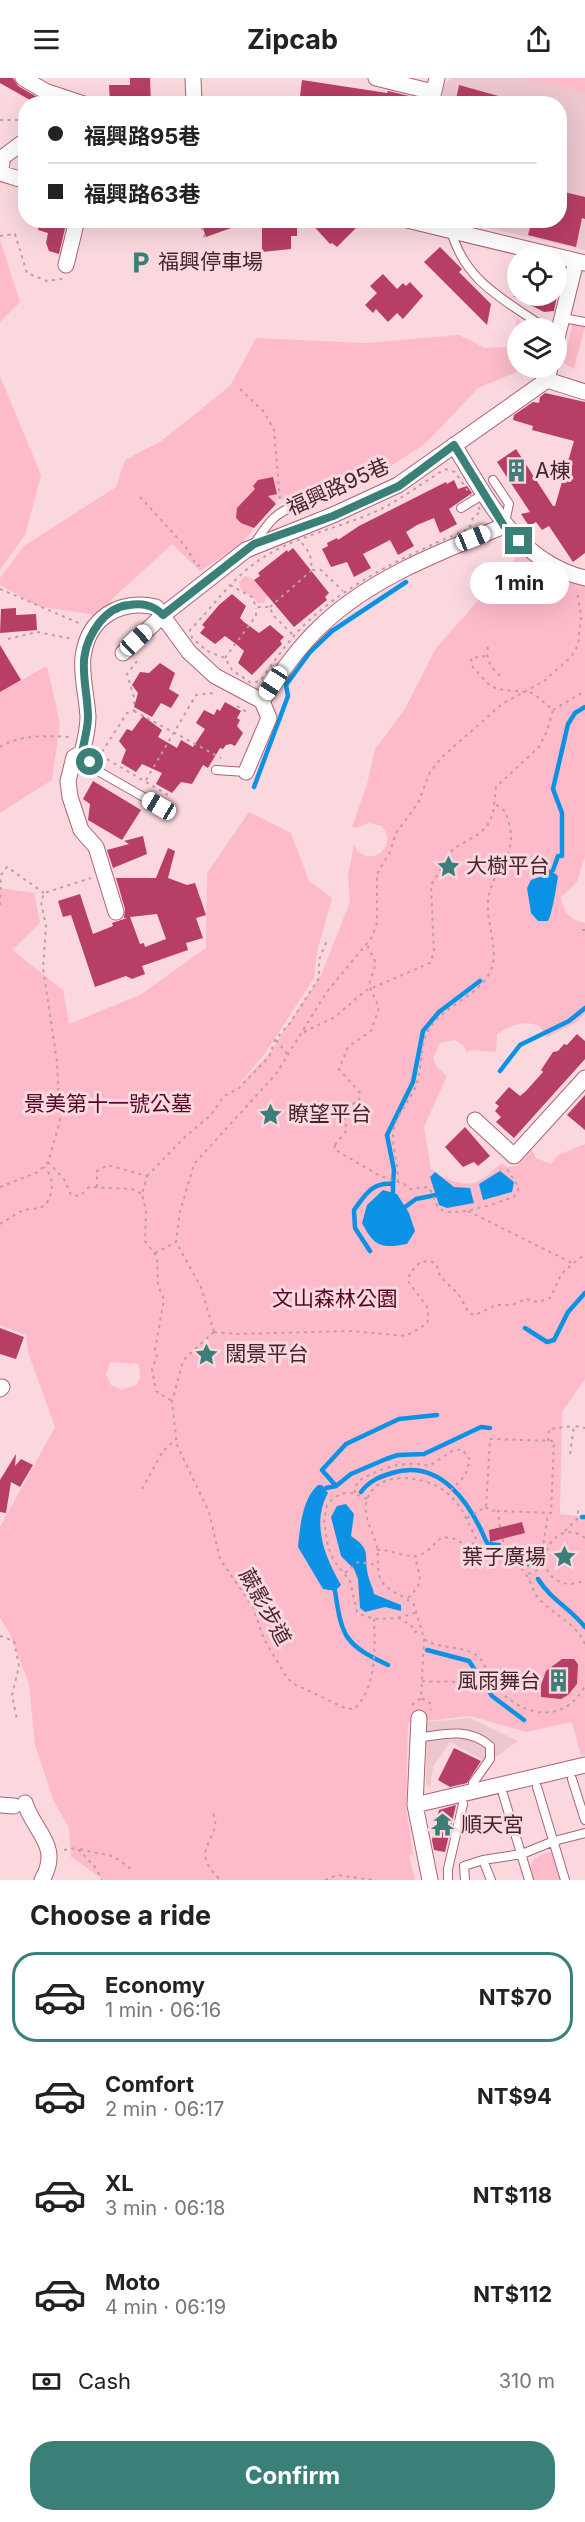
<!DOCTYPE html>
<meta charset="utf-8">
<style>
:root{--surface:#fff;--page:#f2f2f2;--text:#222;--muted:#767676;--line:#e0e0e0;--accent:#3a8078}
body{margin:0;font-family:Inter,"Noto Sans TC",sans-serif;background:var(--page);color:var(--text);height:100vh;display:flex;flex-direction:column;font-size:22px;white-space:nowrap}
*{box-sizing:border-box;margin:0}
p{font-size:20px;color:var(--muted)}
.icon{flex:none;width:33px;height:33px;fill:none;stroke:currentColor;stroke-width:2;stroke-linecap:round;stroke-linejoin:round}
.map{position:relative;height:1802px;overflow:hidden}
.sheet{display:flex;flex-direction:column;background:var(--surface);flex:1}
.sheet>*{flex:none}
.top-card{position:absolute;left:18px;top:18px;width:549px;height:132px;border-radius:24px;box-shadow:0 6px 24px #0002;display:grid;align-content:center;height:132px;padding:0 30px;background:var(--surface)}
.fabs{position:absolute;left:507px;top:168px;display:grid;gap:12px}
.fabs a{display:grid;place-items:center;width:60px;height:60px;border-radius:50%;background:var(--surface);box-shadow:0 6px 24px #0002;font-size:30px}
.end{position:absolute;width:27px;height:27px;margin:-14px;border:8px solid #3a8078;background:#fff;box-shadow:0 0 0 3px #fff}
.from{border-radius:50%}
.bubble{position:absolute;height:42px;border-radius:21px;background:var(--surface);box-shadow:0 6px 24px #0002;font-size:20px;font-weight:700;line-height:42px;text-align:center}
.car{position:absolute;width:18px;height:36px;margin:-18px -9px;border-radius:8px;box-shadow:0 0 4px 2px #0007;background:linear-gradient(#fff 24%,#345 0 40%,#fff 0 76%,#345 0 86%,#fff 0)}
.top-card b{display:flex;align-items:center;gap:21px;height:57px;font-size:22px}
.top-card b+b{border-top:2px solid var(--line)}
.top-card i{width:15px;height:15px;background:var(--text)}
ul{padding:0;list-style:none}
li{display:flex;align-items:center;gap:18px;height:90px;margin:0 12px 9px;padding:0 18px;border:3px solid transparent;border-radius:24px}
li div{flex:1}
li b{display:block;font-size:22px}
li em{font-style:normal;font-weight:700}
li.on{border-color:var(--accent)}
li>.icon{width:54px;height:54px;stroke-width:1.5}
h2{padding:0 30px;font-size:27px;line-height:72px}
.pay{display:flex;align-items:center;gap:15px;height:66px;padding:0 30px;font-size:22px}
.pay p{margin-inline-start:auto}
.primary-button{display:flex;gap:12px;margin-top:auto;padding:12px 30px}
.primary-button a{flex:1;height:69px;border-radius:24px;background:var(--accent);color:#fff;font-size:24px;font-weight:700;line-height:69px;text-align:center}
header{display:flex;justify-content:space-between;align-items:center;height:78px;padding:0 30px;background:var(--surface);font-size:27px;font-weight:700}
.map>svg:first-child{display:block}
.built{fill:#ecc7ce}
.green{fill:#fdbbc9;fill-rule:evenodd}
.water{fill:#0c92e4}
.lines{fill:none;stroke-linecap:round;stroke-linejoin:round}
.stream{stroke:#0c92e4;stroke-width:4.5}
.building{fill:#b73e64;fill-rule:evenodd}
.lane-casing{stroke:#ad6375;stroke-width:10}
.street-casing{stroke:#ad6375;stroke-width:17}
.path{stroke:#be9da4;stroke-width:2;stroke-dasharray:3 4.5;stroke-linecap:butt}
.lane{stroke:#fff;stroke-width:8}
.street{stroke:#fff;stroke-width:15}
.path-bridge{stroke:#be9da4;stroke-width:2;stroke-dasharray:3 4.5;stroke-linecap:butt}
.route{stroke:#3a8078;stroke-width:8}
.labels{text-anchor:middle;stroke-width:6;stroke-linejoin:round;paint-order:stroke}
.poi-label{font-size:21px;fill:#45252d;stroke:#fad8de;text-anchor:start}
.street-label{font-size:21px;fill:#45252d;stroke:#fad8de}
.park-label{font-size:21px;fill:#550324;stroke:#fad8de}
</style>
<header><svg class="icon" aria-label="menu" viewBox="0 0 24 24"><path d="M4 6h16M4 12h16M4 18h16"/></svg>Zipcab<svg class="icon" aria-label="share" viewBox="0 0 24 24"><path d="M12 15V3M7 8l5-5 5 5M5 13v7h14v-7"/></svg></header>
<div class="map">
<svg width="585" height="1802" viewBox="0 0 585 1802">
<rect width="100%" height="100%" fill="#fad8de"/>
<path class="built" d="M451 0H585V172L457 143 560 142V26H441L445 5Z
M470 1640 518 1663 496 1679 483 1682 450 1664 433 1689 430 1710 426 1705 427 1644Z"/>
<path class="green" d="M521 0H585V15Z
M0 162 20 224 0 244Z
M517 240 526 250H518L517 294 478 310 426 365 391 388 387 385 330 416 312 422 278 421 241 466 200 493 172 466 95 537 37 528 0 507V500L24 468 116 409 125 382 160 364 230 308 256 260 365 265 459 257 485 270 512 269Z
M573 245 585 249 574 291 563 285Z
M0 298 41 397 25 457 0 492Z
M508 463 535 485 585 506V779L577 804 561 819C563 835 570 841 585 845V936L577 944 547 959C544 956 542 950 538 948 526 941 507 949 497 956L496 974 470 972 467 974 464 968 455 962 440 965 433 980 437 989 447 998 424 1049 431 1091C446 1101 466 1113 484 1100 491 1095 494 1090 502 1085L507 1089 517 1088 532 1072 536 1080 551 1086 558 1077 585 1066V1301L562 1334 560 1436 585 1439V1677L581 1678 572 1644 526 1654 470 1638 408 1645 406 1729 413 1777H409L415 1802H105L71 1779 69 1750 53 1721 35 1667 29 1606 9 1554 0 1540V1449L55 1349 28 1274 26 1257 0 1247V810L34 815 40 845 12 872 63 912 69 946 140 917 206 870 207 795 249 734 291 755 309 803 332 820 317 874 314 900 266 974 237 1009 268 977 321 897 350 824 348 797 354 767C366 792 400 771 382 748L368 745 359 749H352L367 706 375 671 405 631 436 570 515 481ZM110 1284 139 1286 140 1300 136 1307 121 1312 111 1307 106 1297Z
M245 498 253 501 267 517 264 525H258L252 518 241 512 239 504Z
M47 588 60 646 52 702 0 735V614Z
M551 1774C562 1779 566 1790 568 1802H529C529 1784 533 1778 551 1774Z"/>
<path class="water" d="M549 791 558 798C557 806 552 837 548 843H538L531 835 527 810 531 802 542 798Z
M500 1093 514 1104 512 1114 483 1122 479 1106Z
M435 1094 454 1109 470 1110 474 1125 447 1130 439 1127 430 1099Z
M383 1112 397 1116 409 1135 415 1153 407 1166C381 1171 374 1168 362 1145L367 1127Z
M318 1407H322L328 1415C311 1446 325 1479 341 1507L335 1513 323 1511 298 1469C300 1449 302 1421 318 1407Z
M346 1426 354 1436 351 1458C373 1473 363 1476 368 1497 369 1503 373 1509 374 1516L401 1527V1533L385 1529 365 1534 360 1530 358 1501 354 1491 341 1478 331 1439 337 1428Z"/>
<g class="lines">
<path class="stream" d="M254 709 288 618 286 607 310 574 332 553 406 504
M553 792 558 778H562V735L553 711 568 646 575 635 585 629
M500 993 520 967 569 943 585 930
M393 1106 394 1092 387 1057 413 1004 423 953 439 934 480 903
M405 1129 416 1121 436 1117
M370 1173 355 1150 354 1132C365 1117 372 1104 393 1106V1114
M525 1250 547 1264 554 1262 568 1234 585 1215
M336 1408 322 1392 346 1366 399 1341 437 1337
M326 1410 336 1408 351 1396 386 1381 398 1377 424 1376 481 1349 490 1350
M361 1414C369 1403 379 1399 392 1395 440 1380 470 1425 486 1463L488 1466 499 1467
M582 1439H585
M514 1474 528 1486
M538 1501C551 1522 570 1530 585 1549
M335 1513C342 1559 344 1566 388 1587
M427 1572 469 1583 492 1618 524 1642"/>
</g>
<path class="building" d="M0 0H13L18 8 49 26H29L30 22 0 5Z
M130 0H150L151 26H110L109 7H130Z
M302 2 387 15 388 13 422 21 421 26H361V22L338 18 337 24 299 26Z
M459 7 513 22 512 26H455Z
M560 113 585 119V141L582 140 576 169 528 157 532 142H560Z
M40 142H67L59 176 49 173 46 165 48 155 38 152Z
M200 142H247L248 144 206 159Z
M262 143H297V158H291V171L262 174Z
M309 143 357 149 337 169 332 165 330 166Z
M440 169 462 191 459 194 491 226 487 247 424 184Z
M383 196 397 211 403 205 406 208 410 204 423 218 403 241 397 235 388 244 376 231 373 235 365 227 377 215 370 208Z
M513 218H557L554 233 544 234Z
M545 315 585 324V475L573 484 549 448 542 452 536 444 529 448 521 436 530 434 497 384 516 371 553 428H555L574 363 532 352 533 348 513 342 514 337 533 324 539 325 540 319Z
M273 399 277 416 268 418 276 426 254 450 241 445 236 440 237 430 255 411 253 408 258 402Z
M454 402 458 411 467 408 472 415 449 431 457 446 440 455 434 440 417 447 406 454 414 468 398 477 390 462 363 476 371 490 354 499 347 484 331 489 322 471 328 468 327 465 337 460 338 462 359 448 446 404 447 406Z
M293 470 329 515 325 519 327 522 294 549 254 502 260 498 258 495 287 472 288 474Z
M232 516 246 528 240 540 244 544 259 555 270 547 284 559 280 563 282 566 252 597 238 585 244 573 236 566 225 558 215 566 200 555 205 549 202 547 219 527Z
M16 530V537L36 536 37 552 0 555 1 531Z
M0 567 21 602 0 614Z
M160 585 175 595 169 611 179 617 171 630 161 625 152 639 134 629 138 615 132 607 140 594 149 595Z
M225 624 241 633 237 640 240 642 237 648 243 655 235 668 231 666 226 667 223 671 220 670 208 690 203 687 192 706 181 704 172 715 156 706 162 695 142 686 136 694 121 685 126 672 119 663 127 651 132 653 143 638 162 652 158 659 177 670 181 662 193 669 205 651 196 645 204 632 214 637 217 631 220 633Z
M93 703 141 732 122 762 88 742 90 726 83 721Z
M143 758 147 776 113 790 107 772 129 766 124 763Z
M168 770 175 773 168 800 187 807 195 805 206 837 196 840 203 860 186 865 188 872 142 888 145 896 132 901 126 898 95 909 71 837 63 839 58 823 80 816 93 856 113 848 112 845 127 840H124L125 831 116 800H156ZM157 836 166 861 145 869 144 865 140 866 130 839Z
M577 956 585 963V981L514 1060 496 1044 501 1039 495 1033 499 1028 495 1025 509 1009 520 1018 526 1013 543 994 541 992 553 974 558 973 564 966 567 967Z
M585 1017V1052L567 1037Z
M465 1049 490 1078 478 1088 474 1084 463 1089 445 1069Z
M0 1250 24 1259 16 1281 0 1276Z
M16 1376 15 1388 21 1381 33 1387 20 1409 11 1404 6 1435 0 1434V1402Z
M522 1444 525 1455 490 1464 489 1452Z
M562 1581H574L578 1586 577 1606 568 1617 561 1621 541 1619V1607L546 1593Z
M454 1670 481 1683 467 1705 450 1709 438 1702Z
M456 1727 445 1774 434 1772 432 1762 439 1732Z"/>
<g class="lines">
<defs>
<path id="lane" d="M451 153C466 205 504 221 545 250
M563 240 585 244
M493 402 509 426 505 444
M461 430 484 416
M255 465C267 447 275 433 297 428
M82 675 98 693 159 728
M216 692 246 694
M417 1660C444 1656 468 1649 490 1668V1681L473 1705
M572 1701 585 1742
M537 1709 565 1802
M503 1716 529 1802
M448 1802V1791L463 1726
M465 1802 464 1788 483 1782
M491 1802 483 1782 522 1776 554 1763 585 1755"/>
<path id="street" d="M23 0 45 13 84 26
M193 0 194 26
M376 0 433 14
M431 26 437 0
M26 62 3 79 0 95 26 103
M407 142 585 185
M66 187 77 142
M556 264 576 183
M547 302 585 314
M454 367C487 421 518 484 585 500
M123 575 163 537 246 472 333 437 398 407 547 302 550 290
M262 623C280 596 298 569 322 547 371 500 442 473 504 448
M116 834 96 769 81 752 70 719 68 703 74 679 82 675C85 663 88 651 88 639 87 619 81 599 83 579 88 540 119 521 156 529L189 574 215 598 262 623 269 640 246 694
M475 1042 514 1078 585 1000
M0 1311 2 1309
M419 1640 415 1727 430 1802
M25 1725C34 1754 62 1768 42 1802
M0 1727 14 1728
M415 1727 585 1687"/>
</defs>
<use href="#lane" class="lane-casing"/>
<use href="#street" class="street-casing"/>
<path class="path" d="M0 42H26
M200 142 206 164
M0 158 15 156 27 195 47 203 62 201
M240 311 264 334 274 352 280 423
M445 391 455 394 481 433 473 440 469 451C410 475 335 510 293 559 281 573 271 588 260 603L251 605 232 592 225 580 207 573 192 560 190 552C215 527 233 498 264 479 300 456 345 449 383 430 404 419 424 404 445 391Z
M140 419 185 468 197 488 201 487
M302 465 310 476 312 492H321L343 513
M230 507 252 519 256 529H270L273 537 293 557
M0 511 81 546
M556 515 569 511
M270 529 312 492
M8 561 37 554 73 561
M488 569C485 583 492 590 501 599
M225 580 256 538V530
M137 583 127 596 134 619V633L127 635 100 677 168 717
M237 628 250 636
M553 632 585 613
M134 633 221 680
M0 669C21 656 46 658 71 659
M146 702 196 617 215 615
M0 827 1 797 7 789 44 815
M582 852H585
M304 954 335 939 365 913 430 885 434 874 431 807 453 771 479 756 487 748 493 736 496 709 539 669 547 653 553 632 533 615 497 611 487 605 472 588 471 580 486 578
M276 962 289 978
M335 1067 334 1071 380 1098 404 1106 409 1111 428 1109C433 1114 434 1125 439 1130 453 1142 498 1124 514 1119L519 1110 507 1091
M48 1084 64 1101 71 1117 80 1118 89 1109 132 1111 142 1116
M147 1098 186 1058 211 1037 224 1018 238 1011 269 979 275 962 290 945 319 900V882L327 862
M398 1104C399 1088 390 1063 394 1050 398 1035 409 1024 415 1010 423 992 419 970 428 953 441 929 474 920 488 898 503 874 483 843 489 817 498 779 522 778 505 733L494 725
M0 1109 38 1094 48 1084 60 1043 57 984 43 890 46 848 41 824 44 815 91 800
M97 1109V1093L108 1087 147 1098 142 1116 146 1133 145 1163 157 1179 158 1208 164 1221 155 1272 157 1278 152 1291 156 1313 172 1323
M468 1133 572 1185
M0 1146 23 1132 40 1130 46 1126C54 1114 54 1098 44 1089
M155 1175 176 1164
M214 1254 201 1209 176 1164 180 1134 194 1086 276 996 326 915 372 859 377 845V796L390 774 396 755 418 725 430 694 441 680 502 626 544 603 571 579 578 567 581 538 577 513
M214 1254 186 1279 182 1287 172 1324 177 1367 209 1434 220 1481 253 1529 264 1561 287 1600 294 1606 345 1630 354 1631C377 1610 375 1569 374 1541
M214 1254 237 1256 351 1253 406 1258 425 1247 429 1241 427 1229 408 1203 410 1195 420 1184 430 1183 436 1186 440 1198 459 1217 469 1235 475 1237 496 1227H512L526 1221 538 1224 550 1220 562 1195 585 1176
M548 1363 549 1351 573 1348
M570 1376 574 1348 585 1350
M142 1411 163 1373 176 1361
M354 1415 358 1403C379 1391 404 1381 429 1388L452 1373 462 1371 470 1382 465 1398 448 1415
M367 1421C350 1413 341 1411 327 1427L324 1443 328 1469 334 1483 350 1503 357 1534C373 1545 400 1541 417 1534
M486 1429 489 1432 496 1433
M467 1440 486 1429 490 1361 554 1363 551 1435 498 1433 500 1449
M565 1453 577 1441 579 1428
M585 1460C566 1445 548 1461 544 1480 546 1502 566 1512 585 1502
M503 1461V1476
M546 1471 543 1469 548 1435
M377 1472C391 1471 406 1481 420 1477 430 1473 434 1464 443 1459L455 1461 469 1469 476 1463
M345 1495 358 1484 377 1487
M528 1496 545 1489
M408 1520C426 1502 419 1500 415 1478
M398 1540 411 1547 414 1554 421 1553
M0 1558 14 1563 19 1588 12 1617 17 1642
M424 1561 421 1620 430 1625 431 1632
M585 1566C575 1544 555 1538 539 1521 534 1516 532 1507 528 1500 519 1481 502 1475 483 1473 470 1454 466 1430 447 1415 428 1398 377 1390 367 1422 362 1440 374 1453 377 1470 379 1481 376 1492 381 1502 388 1514 404 1517 414 1527L424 1561C440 1572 461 1567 476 1577 486 1583 485 1595 492 1604 517 1637 562 1650 585 1608
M422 1603C439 1605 461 1601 476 1608L490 1602
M412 1627 421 1620
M213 1736C222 1753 201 1766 206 1782 208 1789 215 1796 220 1802
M80 1771C107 1779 108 1771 133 1793
M64 1772 77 1770 95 1789 102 1802
M325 1802 337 1797 373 1802"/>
<use href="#lane" class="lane"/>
<use href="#street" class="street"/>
<path class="path-bridge" d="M335 1067 347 1052 342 1031 359 1023 360 1015 339 991 348 969 371 953 379 930 369 907 376 885 366 865"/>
</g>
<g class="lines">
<path class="route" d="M90 684 82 675C84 663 88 651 88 638 87 602 74 578 99 545 107 535 116 528 129 527 143 525 153 527 163 537L254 466 333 438 399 408 454 367 504 448 519 463"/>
</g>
<defs>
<symbol id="parking-bare" viewBox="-9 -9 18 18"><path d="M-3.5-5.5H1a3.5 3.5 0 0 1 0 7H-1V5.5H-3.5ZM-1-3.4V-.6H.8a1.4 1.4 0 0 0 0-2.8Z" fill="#3a8078" stroke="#fad8de" stroke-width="2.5" paint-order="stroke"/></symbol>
<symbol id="building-bare" viewBox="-9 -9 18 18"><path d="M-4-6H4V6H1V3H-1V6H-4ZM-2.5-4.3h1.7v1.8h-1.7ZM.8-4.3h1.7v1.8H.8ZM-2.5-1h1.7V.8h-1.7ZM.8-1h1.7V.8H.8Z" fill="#3a8078" stroke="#fad8de" stroke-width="2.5" paint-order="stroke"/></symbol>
<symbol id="sight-bare" viewBox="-9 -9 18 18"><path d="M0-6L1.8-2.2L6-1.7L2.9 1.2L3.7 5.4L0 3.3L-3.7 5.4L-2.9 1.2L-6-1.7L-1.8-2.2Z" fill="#3a8078" stroke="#fad8de" stroke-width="2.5" paint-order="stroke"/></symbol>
<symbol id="temple-bare" viewBox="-9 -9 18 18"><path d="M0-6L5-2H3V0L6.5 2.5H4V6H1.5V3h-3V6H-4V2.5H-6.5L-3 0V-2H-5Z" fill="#3a8078" stroke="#fad8de" stroke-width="2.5" paint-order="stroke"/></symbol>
</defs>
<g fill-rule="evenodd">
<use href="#parking-bare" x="124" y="168" width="33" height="33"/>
<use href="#building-bare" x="500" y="376" width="33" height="33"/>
<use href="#sight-bare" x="432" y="772" width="33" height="33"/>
<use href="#sight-bare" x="254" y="1020" width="33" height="33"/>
<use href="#sight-bare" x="190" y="1260" width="33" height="33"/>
<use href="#sight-bare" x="548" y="1462" width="33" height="33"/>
<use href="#building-bare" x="542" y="1586" width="33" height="33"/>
<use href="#temple-bare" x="426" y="1730" width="33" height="33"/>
</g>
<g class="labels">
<g class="poi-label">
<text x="158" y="191">福興停車場</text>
<text x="535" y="400">A棟</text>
<text x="466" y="795">大樹平台</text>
<text x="288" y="1043">瞭望平台</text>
<text x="225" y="1283">闊景平台</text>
<text x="546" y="1486" text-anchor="end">葉子廣場</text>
<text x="541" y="1610" text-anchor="end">風雨舞台</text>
<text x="461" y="1754">順天宮</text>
</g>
<g class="street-label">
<text transform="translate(338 409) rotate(-24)" y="7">福興路95巷</text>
<text transform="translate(265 1529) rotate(61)" y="7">蕨影步道</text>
</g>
<g class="park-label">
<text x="108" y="1033">景美第十一號公墓</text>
<text x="335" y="1228">文山森林公園</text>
</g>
</g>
</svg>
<div class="fabs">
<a><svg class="icon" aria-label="locate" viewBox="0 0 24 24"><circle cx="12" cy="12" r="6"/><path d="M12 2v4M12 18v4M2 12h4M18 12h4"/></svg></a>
<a><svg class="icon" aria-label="layers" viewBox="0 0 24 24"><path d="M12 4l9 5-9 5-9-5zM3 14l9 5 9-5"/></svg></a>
</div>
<i class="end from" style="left:90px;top:684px"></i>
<i class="end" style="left:519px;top:463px"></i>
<div class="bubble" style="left:470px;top:484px;width:99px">1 min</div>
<i class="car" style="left:473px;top:460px;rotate:68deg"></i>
<i class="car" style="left:136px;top:562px;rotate:47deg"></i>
<i class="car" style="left:273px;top:605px;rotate:213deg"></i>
<i class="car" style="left:159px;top:728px;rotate:300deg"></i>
<div class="top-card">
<b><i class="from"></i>福興路95巷</b>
<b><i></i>福興路63巷</b>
</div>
</div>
<section class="sheet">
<h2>Choose a ride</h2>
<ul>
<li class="on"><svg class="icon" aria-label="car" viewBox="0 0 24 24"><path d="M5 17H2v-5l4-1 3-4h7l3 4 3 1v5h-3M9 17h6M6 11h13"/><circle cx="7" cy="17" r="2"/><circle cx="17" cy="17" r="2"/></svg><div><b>Economy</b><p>1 min · 06:16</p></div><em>NT$70</em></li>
<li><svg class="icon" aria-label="car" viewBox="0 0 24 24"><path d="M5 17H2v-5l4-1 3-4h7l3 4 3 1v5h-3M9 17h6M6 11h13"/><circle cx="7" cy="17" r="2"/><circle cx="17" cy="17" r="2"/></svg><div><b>Comfort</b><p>2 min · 06:17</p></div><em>NT$94</em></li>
<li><svg class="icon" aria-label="car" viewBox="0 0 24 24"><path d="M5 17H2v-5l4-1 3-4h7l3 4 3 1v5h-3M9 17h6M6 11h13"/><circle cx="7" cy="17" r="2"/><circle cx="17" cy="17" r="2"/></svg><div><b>XL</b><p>3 min · 06:18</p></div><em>NT$118</em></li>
<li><svg class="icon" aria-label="car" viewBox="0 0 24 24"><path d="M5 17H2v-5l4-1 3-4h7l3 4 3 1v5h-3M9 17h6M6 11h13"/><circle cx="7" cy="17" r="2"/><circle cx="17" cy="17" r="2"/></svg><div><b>Moto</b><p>4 min · 06:19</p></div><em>NT$112</em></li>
</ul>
<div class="pay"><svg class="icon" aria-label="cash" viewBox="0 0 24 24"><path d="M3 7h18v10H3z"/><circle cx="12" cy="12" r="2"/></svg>Cash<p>310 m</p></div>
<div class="primary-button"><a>Confirm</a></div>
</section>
